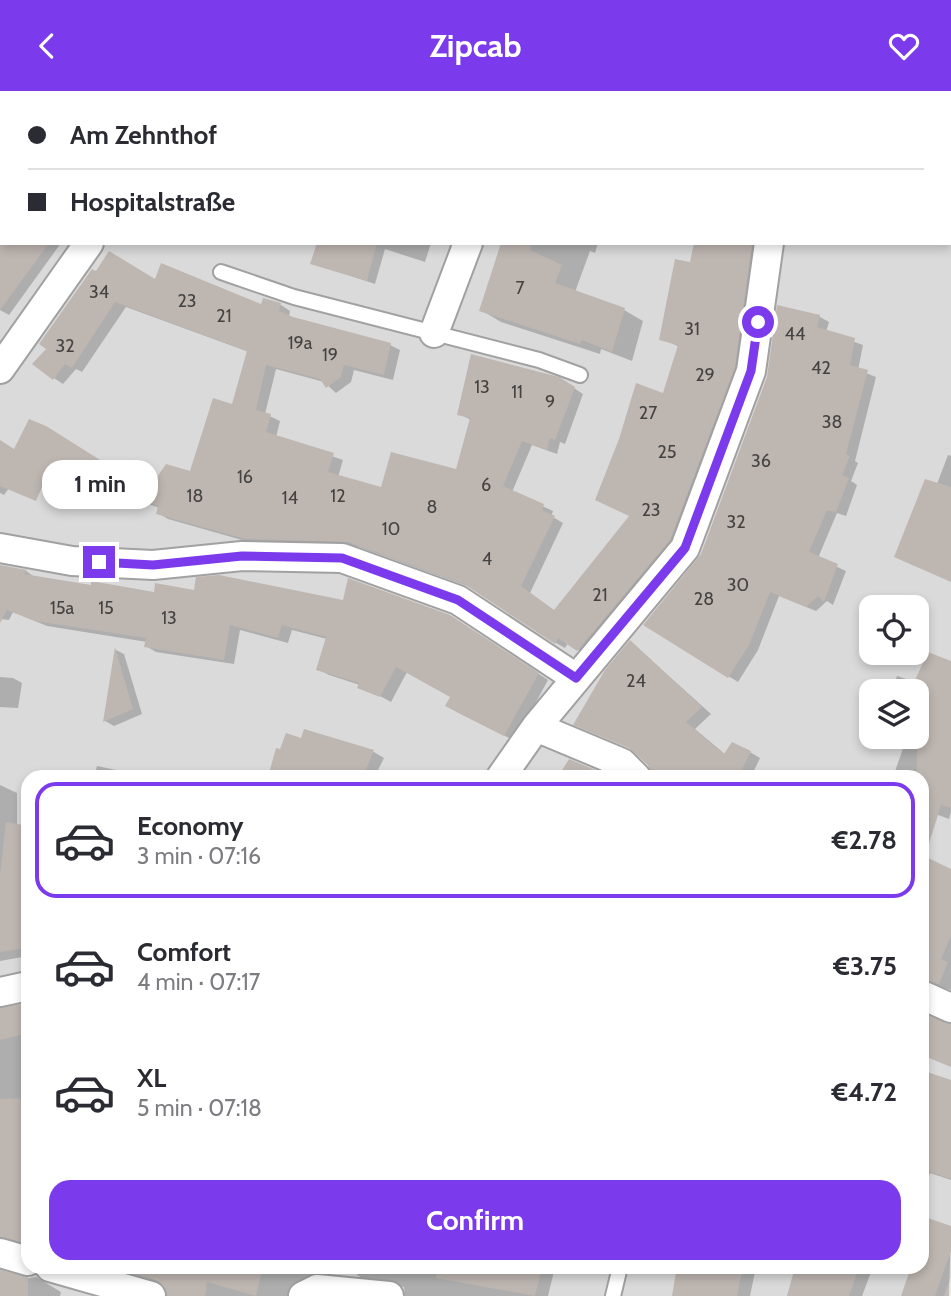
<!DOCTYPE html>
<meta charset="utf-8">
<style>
:root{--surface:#fff;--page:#f7f7f7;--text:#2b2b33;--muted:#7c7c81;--line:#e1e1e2;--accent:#7c3aed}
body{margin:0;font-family:Cabin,sans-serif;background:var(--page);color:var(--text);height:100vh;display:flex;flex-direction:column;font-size:26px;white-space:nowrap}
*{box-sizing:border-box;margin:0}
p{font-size:23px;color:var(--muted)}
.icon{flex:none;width:38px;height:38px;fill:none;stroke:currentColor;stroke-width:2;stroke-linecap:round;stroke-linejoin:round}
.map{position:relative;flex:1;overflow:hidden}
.sheet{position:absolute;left:21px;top:679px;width:908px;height:504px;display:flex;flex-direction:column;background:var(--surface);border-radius:21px;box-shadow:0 4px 10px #0003}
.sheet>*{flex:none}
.banner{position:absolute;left:0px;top:0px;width:952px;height:154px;box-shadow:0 4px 10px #0003;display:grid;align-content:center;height:154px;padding:0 28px;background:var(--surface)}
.fabs{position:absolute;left:859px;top:504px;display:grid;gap:14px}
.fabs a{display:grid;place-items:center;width:70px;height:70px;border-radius:14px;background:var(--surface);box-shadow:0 4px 10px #0003;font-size:35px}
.end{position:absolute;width:32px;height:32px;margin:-16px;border:9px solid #7c3aed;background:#fff;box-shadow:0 0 0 4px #fff}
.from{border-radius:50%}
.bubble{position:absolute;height:49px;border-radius:21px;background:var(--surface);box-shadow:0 4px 10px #0003;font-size:23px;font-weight:700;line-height:49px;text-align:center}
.banner b{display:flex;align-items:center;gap:24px;height:66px;font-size:26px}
.banner b+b{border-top:2px solid var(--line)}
.banner i{width:18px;height:18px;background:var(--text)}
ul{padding:12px 0 0;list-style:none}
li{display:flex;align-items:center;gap:21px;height:116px;margin:0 14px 10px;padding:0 14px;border:4px solid transparent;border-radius:21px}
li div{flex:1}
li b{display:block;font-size:26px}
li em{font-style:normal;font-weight:700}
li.current{border-color:var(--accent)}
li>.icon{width:63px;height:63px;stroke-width:1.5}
.action{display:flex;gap:14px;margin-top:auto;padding:14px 28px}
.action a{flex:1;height:80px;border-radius:21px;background:var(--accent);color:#fff;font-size:28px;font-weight:700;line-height:80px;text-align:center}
header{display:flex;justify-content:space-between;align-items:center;height:91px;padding:0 28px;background:var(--accent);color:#fff;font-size:32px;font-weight:700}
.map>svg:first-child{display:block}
.residential{fill:#dbdada;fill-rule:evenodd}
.shadow{fill:#0003}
.building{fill:#beb6b1}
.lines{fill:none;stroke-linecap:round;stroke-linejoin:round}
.service-casing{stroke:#a1a1a1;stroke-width:18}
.minor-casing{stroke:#a1a1a1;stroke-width:32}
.service{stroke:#fff;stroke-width:14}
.minor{stroke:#fff;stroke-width:28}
.route{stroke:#7c3aed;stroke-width:9}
.labels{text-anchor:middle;stroke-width:5;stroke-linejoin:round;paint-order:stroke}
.number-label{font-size:18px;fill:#454342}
</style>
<header><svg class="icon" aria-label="back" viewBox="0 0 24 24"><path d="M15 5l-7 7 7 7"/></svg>Zipcab<svg class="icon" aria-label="heart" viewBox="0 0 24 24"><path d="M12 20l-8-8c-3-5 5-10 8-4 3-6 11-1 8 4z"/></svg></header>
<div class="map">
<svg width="951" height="1205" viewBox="0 0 951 1205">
<rect width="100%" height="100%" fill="#eeeae4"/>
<path class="residential" d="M0 0H951V1186L944 1205H0ZM2 2H950V152H2ZM872 516H917V562H872ZM872 600H917V646H872ZM28 686H922V1176H28Z"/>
<path class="shadow" d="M101 0H115L117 2H99Z
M210 0H275L209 2Z
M429 0H500L428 2Z
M572 0H653L571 2Z
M747 0H808L811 2H746Z
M853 0H905L852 2Z
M951 0V48L950 2Z
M2 119V152H61L9 224 0 219Z
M318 152H431L425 171 385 158 375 193 312 172Z
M508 152H598L595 162 590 160 575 201 624 219 643 230 632 270 601 258 600 263 501 231 481 219Z
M696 152H763L744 282 680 454 588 565 568 552 565 557 556 552 473 497 359 456 256 453 168 428 158 422 160 417 53 380 149 401 192 383 233 315 249 261 126 216 82 281 76 278 63 293 54 287 48 257 92 180 156 190 263 216 264 210 281 214 290 220 289 226 390 254 400 259 393 289 354 279 351 291 336 302 324 291 276 278 265 323 280 330 276 346 343 369 338 386 382 398 457 380 471 329 459 323 574 297 583 303 565 353 560 351 557 363 532 354 512 401 553 420 551 425 563 432 530 502 555 520 631 426 680 256 661 248 691 174Z
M779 216 820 226 829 231 826 241 863 254 858 279 876 286 855 370 858 372 851 390 857 394 846 425 837 422 818 467 846 480 833 514 827 510 816 520 779 505 758 559 738 591 645 534 702 464 768 286Z
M0 351 29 369 4 404 0 402Z
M948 364 951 365V491L937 393Z
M0 475 26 480 36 487 155 503 461 532 548 589 515 650 457 621 453 606 407 581 391 611 360 594 329 584 318 578 327 548 292 539 288 552 240 539 234 573 156 561 146 555 147 551 47 535 13 521 9 529 0 528Z
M631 551 711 623 695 638 726 664 750 661 760 667 752 684 756 686H653Z
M116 559 124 563 142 623 114 635 105 630Z
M951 570V721L949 728 922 718V686H893L907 646H917V600H891L897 585 916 591Z
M0 586 13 587 22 592 18 617 0 616Z
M305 640 374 661 384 667 378 679 392 686H284Z
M97 675 150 686H94Z
M0 694 17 702V735L28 736V865L0 870Z
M922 766 951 780V899L932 893 922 900Z
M28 914V1029L0 1031V918Z
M951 991V1089L930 1082 922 1104V1000Z
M0 1045 28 1052V1155L17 1152 0 1157Z
M951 1137 949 1205H903L911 1182 894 1176H922Z
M112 1176H313L309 1196 300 1205H186L163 1193Z
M358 1176H555L548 1205H405L404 1196 369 1191 357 1184Z
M679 1176H756L750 1205H673Z
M812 1176H873L862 1205H802Z
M0 1180 23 1188 36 1186 61 1201 60 1205H0Z"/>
<path class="building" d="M0 152H49L0 219Z
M317 152H377L367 190 310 173Z
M501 152H532L530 159 562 174 555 192 625 217 612 261 582 249 580 253 479 220Z
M694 152H752L735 276 670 449 577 560 558 547 555 553 464 493 348 451 245 448 156 423 158 415 60 382 56 390 46 386 36 410 0 395V349L14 358 29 328 46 335 148 399 166 373 190 380 213 307 232 313 247 260 115 211 72 277 65 273 53 289 32 273 46 258 39 253 92 178 96 180 109 160 155 188 161 172 261 213 263 207 281 212 279 220 293 226 391 252 384 284 344 274 341 286 326 297 320 288 266 274 256 319 271 323 266 341 334 362 328 381 381 396 391 361 456 378 470 327 457 324 471 263 559 286 575 296 555 349 550 347 547 359 522 350 503 395 544 413 542 419 555 425 521 495 554 519 629 425 595 409 619 348 636 292 663 302 678 254 659 249 675 168 690 171Z
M777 214 820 224 817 236 855 247 850 274 868 279 846 363 850 365 842 384 849 387 836 421 827 419 809 461 838 473 824 511 818 505 806 516 770 501 749 554 728 587 643 534 701 463 767 286Z
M925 388 951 396V491L894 466Z
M0 474 27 479 24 483 91 494V490L154 501 155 492 194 499 196 486 219 484 343 509 348 487 450 524 539 582 504 645 445 615 450 606 396 576 380 606 357 597 359 592 316 579 326 546 282 534 278 547 230 534 224 569 144 556 146 547 35 530 7 519 0 532Z
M630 549 702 616 686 631 724 663 732 651 751 660 742 678 752 686H652L648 674 629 657 573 634 605 579Z
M115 556 133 618 103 631Z
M928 561 951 570V717L941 714 927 759 922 758V686H917V600H910Z
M304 638 374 659 363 686H268L276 657 280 658 286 642 301 647Z
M569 668 612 686H558Z
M6 731 28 735V857L0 861V784Z
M922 764 951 778V845L941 868 948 871 939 893 922 888Z
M28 912V942L0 949V917Z
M922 922 951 933V976L922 964Z
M927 981 951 989V1088L922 1078V994Z
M28 1007V1153L0 1146V1008Z
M922 1125 951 1135V1160L935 1205H901L911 1176H922Z
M110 1176H263L256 1205 207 1191 205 1205H167L163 1194 156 1189Z
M437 1176H542L535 1205 436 1187Z
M677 1176H743L737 1205H672Z
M795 1176H859L849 1205H787Z
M0 1179 28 1186V1205H0Z"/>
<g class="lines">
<defs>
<path id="service" d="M221 181 294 206 539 269 580 284
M613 1205 620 1176"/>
<path id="minor" d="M181 2 182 0
M529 2 530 0
M825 2 826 0
M434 242 468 152
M0 278 89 152
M0 457 72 470 153 474 242 465 342 467 458 509 576 587
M536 636 622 672 636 686
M501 686 536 636 685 457 751 280 769 152
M0 901 28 895
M922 904 951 917
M0 1162 28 1170
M50 1176 151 1205
M303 1205 317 1198 389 1205"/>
</defs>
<use href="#service" class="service-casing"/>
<use href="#minor" class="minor-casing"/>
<use href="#service" class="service"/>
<use href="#minor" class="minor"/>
</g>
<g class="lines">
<path class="route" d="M99 471 153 474 242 465 342 467 458 509 576 587 685 457 751 280 758 231"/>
</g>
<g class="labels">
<g class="number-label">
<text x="520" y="203">7</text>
<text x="99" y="207">34</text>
<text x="187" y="216">23</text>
<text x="224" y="231">21</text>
<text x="692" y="244">31</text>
<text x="795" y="249">44</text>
<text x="300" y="258">19a</text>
<text x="65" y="261">32</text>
<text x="330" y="270">19</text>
<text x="821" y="283">42</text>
<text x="705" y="290">29</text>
<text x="482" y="302">13</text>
<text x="517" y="307">11</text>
<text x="550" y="317">9</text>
<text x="648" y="328">27</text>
<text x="832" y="337">38</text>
<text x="667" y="367">25</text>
<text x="761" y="376">36</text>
<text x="245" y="392">16</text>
<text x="486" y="400">6</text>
<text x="195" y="411">18</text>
<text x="338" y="411">12</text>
<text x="290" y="413">14</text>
<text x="432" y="422">8</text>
<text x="651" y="425">23</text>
<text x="736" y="437">32</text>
<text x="391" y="444">10</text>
<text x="487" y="474">4</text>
<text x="738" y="500">30</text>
<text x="600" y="510">21</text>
<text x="704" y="514">28</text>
<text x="62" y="523">15a</text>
<text x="106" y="523">15</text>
<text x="169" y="533">13</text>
<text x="636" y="596">24</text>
</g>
</g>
</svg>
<div class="fabs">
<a><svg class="icon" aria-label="locate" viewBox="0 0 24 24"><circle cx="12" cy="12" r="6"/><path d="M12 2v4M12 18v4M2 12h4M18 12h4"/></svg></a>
<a><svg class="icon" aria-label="layers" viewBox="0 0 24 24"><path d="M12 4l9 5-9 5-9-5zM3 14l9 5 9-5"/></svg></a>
</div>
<i class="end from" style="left:758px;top:231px"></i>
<i class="end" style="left:99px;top:471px"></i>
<div class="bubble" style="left:42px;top:369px;width:116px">1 min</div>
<div class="banner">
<b><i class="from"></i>Am Zehnthof</b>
<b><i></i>Hospitalstraße</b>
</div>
<section class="sheet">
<ul>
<li class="current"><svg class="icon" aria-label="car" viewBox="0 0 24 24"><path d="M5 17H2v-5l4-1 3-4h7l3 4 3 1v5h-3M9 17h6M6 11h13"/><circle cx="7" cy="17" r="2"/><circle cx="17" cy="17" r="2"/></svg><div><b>Economy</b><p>3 min · 07:16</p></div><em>€2.78</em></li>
<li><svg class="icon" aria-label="car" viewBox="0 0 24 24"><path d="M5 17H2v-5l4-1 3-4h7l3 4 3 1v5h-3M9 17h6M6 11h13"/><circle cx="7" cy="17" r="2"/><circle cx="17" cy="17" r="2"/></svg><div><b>Comfort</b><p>4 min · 07:17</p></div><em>€3.75</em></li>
<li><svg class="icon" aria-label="car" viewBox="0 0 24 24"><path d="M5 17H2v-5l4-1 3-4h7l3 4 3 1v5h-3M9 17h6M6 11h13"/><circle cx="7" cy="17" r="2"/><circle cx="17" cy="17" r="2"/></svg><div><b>XL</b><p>5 min · 07:18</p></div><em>€4.72</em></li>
</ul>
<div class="action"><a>Confirm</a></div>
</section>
</div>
